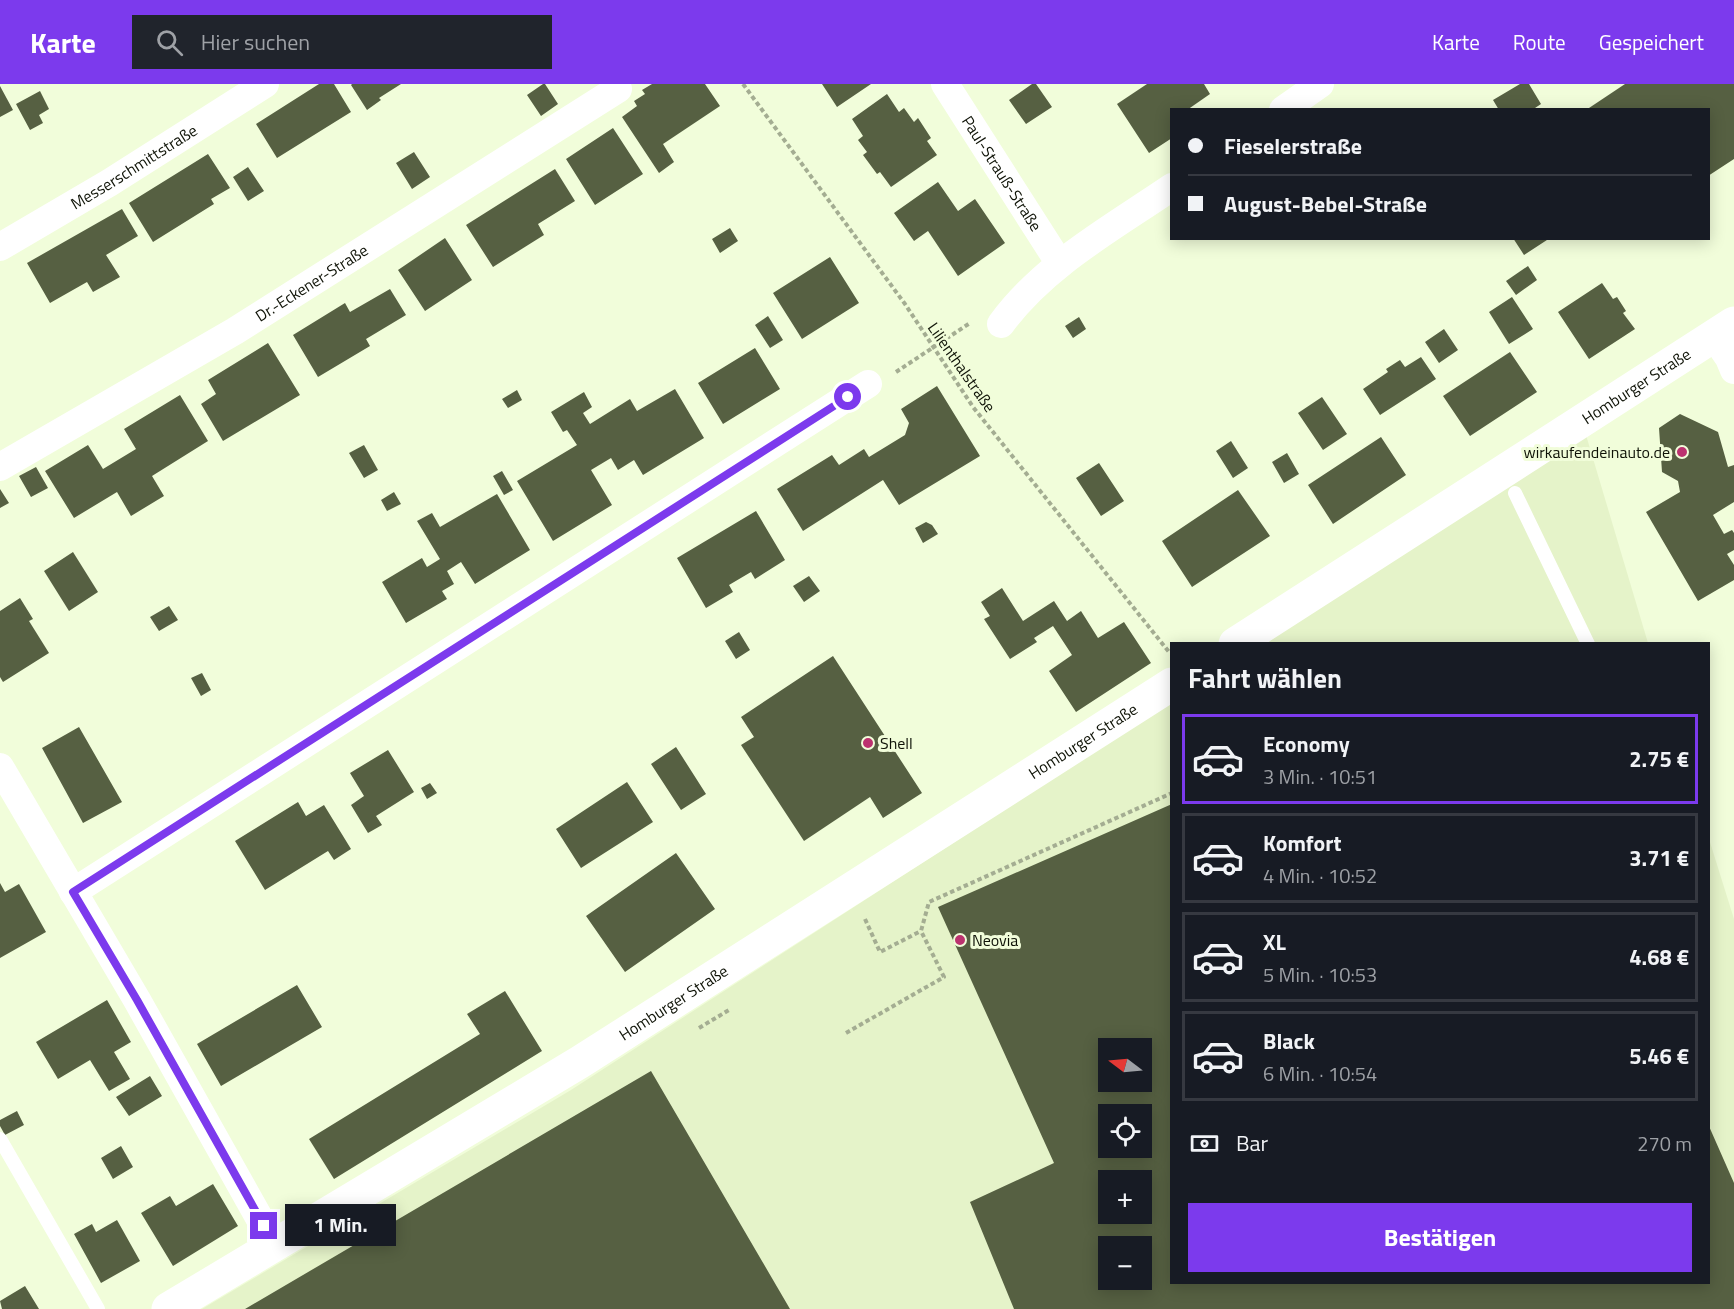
<!DOCTYPE html>
<html lang="de">
<meta charset="utf-8">
<style>
:root{--surface:#171b24;--page:#20242c;--text:#f1f3f6;--muted:#9ea1a6;--line:#363941;--accent:#7c3aed}
body{margin:0;font-family:"Titillium Web",sans-serif;background:var(--page);color:var(--text);height:100vh;display:flex;flex-direction:column;font-size:22px;white-space:nowrap}
*{box-sizing:border-box;margin:0}
p{font-size:20px;color:var(--muted)}
.icon{flex:none;width:33px;height:33px;fill:none;stroke:currentColor;stroke-width:2;stroke-linecap:round;stroke-linejoin:round}
.map{position:relative;flex:1;overflow:hidden}
.panel{position:absolute;left:1170px;top:558px;width:540px;height:642px;display:flex;flex-direction:column;background:var(--surface);border-radius:0px;box-shadow:0 3px 15px #0003}
.panel>*{flex:none}
.guide{position:absolute;left:1170px;top:24px;width:540px;height:132px;border-radius:0px;box-shadow:0 3px 15px #0003;display:grid;align-content:center;height:132px;padding:0 18px;background:var(--surface)}
.needle{width:39px;rotate:286deg}
.fabs{position:absolute;left:1098px;top:954px;display:grid;gap:12px}
.fabs a{display:grid;place-items:center;width:54px;height:54px;border-radius:0px;background:var(--surface);box-shadow:0 3px 15px #0003;font-size:30px}
.end{position:absolute;width:27px;height:27px;margin:-14px;border:8px solid #7c3aed;background:#fff;box-shadow:0 0 0 3px #fff}
.from{border-radius:50%}
.bubble{position:absolute;height:42px;border-radius:0px;background:var(--surface);box-shadow:0 3px 15px #0003;font-size:20px;font-weight:700;line-height:42px;text-align:center}
.guide b{display:flex;align-items:center;gap:21px;height:57px;font-size:22px}
.guide b+b{border-top:2px solid var(--line)}
.guide i{width:15px;height:15px;background:var(--text)}
ul{padding:0;list-style:none}
li{display:flex;align-items:center;gap:18px;height:90px;margin:0 12px 9px;padding:0 6px;border:3px solid var(--line);border-radius:0px}
li div{flex:1}
li b{display:block;font-size:22px}
li em{font-style:normal;font-weight:700}
li.current{border-color:var(--accent)}
li>.icon{width:54px;height:54px;stroke-width:1.5}
h2{padding:0 18px;font-size:27px;line-height:72px}
.pay{display:flex;align-items:center;gap:15px;height:66px;padding:0 18px;font-size:22px}
.pay p{margin-inline-start:auto}
.button{display:flex;gap:12px;margin-top:auto;padding:12px 18px}
.button a{flex:1;height:69px;border-radius:0px;background:var(--accent);color:#fff;font-size:24px;font-weight:700;line-height:69px;text-align:center}
header{display:flex;align-items:center;gap:36px;box-sizing:border-box;height:84px;padding:0 30px;background:var(--accent);color:#fff}
header strong{font-size:28px}
nav{display:flex;gap:33px;margin-inline-start:auto;font-size:21px}
.search{width:420px;height:54px;background:var(--page);display:flex;align-items:center;gap:15px;box-sizing:border-box;padding:0 21px;border-radius:0px;color:var(--muted);font-size:22px}
.map>svg:first-child{display:block}
.built{fill:#e5f3c9;fill-rule:evenodd}
.building{fill:#566042;fill-rule:evenodd}
.lines{fill:none;stroke-linecap:round;stroke-linejoin:round}
.path{stroke:#a4ad92;stroke-width:4;stroke-dasharray:4.5 3;stroke-linecap:butt}
.lane{stroke:#fff;stroke-width:14}
.street{stroke:#fff;stroke-width:28}
.secondary{stroke:#fff;stroke-width:33}
.route{stroke:#7c3aed;stroke-width:8}
.poi-dot{fill:#bb326f;stroke:#f1fdda;stroke-width:2}
.labels{text-anchor:middle;stroke-width:6;stroke-linejoin:round;paint-order:stroke}
.street-label{font-size:16px;fill:#0f1307;stroke:#f1fdda}
.poi-label{font-size:16px;fill:#0f1307;stroke:#f1fdda;text-anchor:start}
</style>
<header>
<strong>Karte</strong>
<div class="search"><svg class="icon" aria-label="search" viewBox="0 0 24 24"><circle cx="10" cy="10" r="6"/><path d="M15 15l6 6"/></svg>Hier suchen</div>
<nav><a>Karte</a><a>Route</a><a>Gespeichert</a></nav>
</header>
<div class="map">
<svg width="1734" height="1225" viewBox="0 0 1734 1225">
<rect width="100%" height="100%" fill="#f1fdda"/>
<path class="built" d="M1586 351 1648 559 1263 560Z
M1171 618 1172 1198H1708L1709 755 1734 835V1225H202L571 1006ZM1108 964H1142V998H1108ZM1108 1030H1142V1064H1108ZM1108 1096H1142V1130H1108ZM1108 1162H1142V1196H1108Z"/>
<path class="building" d="M319 0H334L351 28 277 74 256 40Z
M352 0H401L379 14 381 16 367 26 351 1Z
M543 0H545L558 20 541 32 527 11Z
M652 0H705L720 22 663 60 674 78 659 89 622 33 637 22 634 17 645 10 642 6Z
M822 0H871L837 23Z
M1032 0H1036L1052 23 1026 40 1009 16Z
M1147 0H1204L1210 10 1187 26H1172V54L1149 69 1117 20Z
M1520 0H1529L1541 20 1532 26H1499L1493 16Z
M1625 0H1734V75L1708 92V26H1586Z
M0 2 13 26 0 33Z
M40 7 49 25 39 31 43 39 30 46 16 20Z
M887 10 899 28 904 24 914 38 918 34 931 54 927 57 937 71 891 103 880 88 877 90 863 71 867 68 858 56 863 52 852 35Z
M613 44 643 90 595 121 566 75Z
M414 68 430 93 412 105 396 79Z
M208 70 230 104 211 115 214 120 153 158 129 119Z
M248 83 264 107 248 117 233 93Z
M555 85 575 117 538 140 544 151 493 183 466 141Z
M938 98 958 127 975 115 1005 159 958 192 928 147 914 157 894 129Z
M122 125 138 152 106 171 120 193 93 208 87 198 50 219 27 179Z
M730 144 738 157 720 169 712 155Z
M445 154 472 196 425 227 398 186Z
M1513 154H1550L1524 171Z
M830 173 859 219 802 255 773 209Z
M1528 182 1537 196 1516 211 1506 197Z
M1602 199 1613 215 1617 213 1626 227 1623 229 1635 245 1589 275 1558 228Z
M390 205 406 231 366 255 370 262 318 293 293 251 345 219 350 228Z
M1512 213 1533 245 1509 260 1489 228Z
M768 232 783 256 770 264 755 241Z
M1079 233 1086 245 1073 254 1065 242Z
M1444 245 1458 266 1439 279 1425 258Z
M268 259 300 311 223 357 201 320 216 310 208 296Z
M755 264 780 305 723 340 698 299Z
M1510 268 1537 308 1470 352 1443 312Z
M1421 273 1436 295 1380 331 1363 305 1388 288 1386 285 1400 276 1405 283Z
M937 302 980 372 899 421 883 396 803 447 777 405 832 371 839 381 864 365 869 373 905 351 909 339 901 325Z
M675 305 704 354 643 391 634 376 618 386 611 374 591 386 612 421 553 457 517 397 577 361 567 346 563 348 551 328 584 308 592 323 583 329 590 340 630 315 637 327Z
M517 306 522 316 508 324 502 315Z
M180 311 208 357 152 392 164 412 131 432 117 408 74 434 45 387 88 361 103 385 136 365 124 345Z
M1322 313 1347 350 1323 366 1298 329Z
M1680 330 1718 348 1728 383 1734 381V418L1713 431 1724 450 1732 446 1734 449V466L1727 470 1734 481V496L1698 517 1646 428 1680 408 1678 397 1662 388 1659 344Z
M1381 353 1406 391 1333 440 1308 401Z
M1231 357 1248 384 1233 394 1216 367Z
M364 361 378 386 364 394 349 369Z
M1287 369 1299 390 1284 399 1272 378Z
M1099 379 1124 417 1101 432 1076 394Z
M36 383 48 404 31 413 19 392Z
M502 387 513 406 504 411 493 392Z
M0 405 9 419 0 424Z
M1238 406 1270 452 1192 503 1162 457Z
M394 408 401 420 387 427 381 416Z
M497 410 530 466 475 500 461 478 447 487 454 500 442 507 447 515 406 539 382 498 422 474 427 483 440 475 417 437 432 429 440 443Z
M756 427 785 476 755 495 751 488 729 501 733 508 706 524 677 474Z
M926 438 932 441 938 450 923 459 915 444Z
M73 468 98 508 69 527 44 487Z
M809 492 820 507 804 518 793 502Z
M1002 504 1023 537 1054 517 1067 537 1081 527 1098 554 1124 538 1151 579 1076 628 1049 587 1072 571 1053 542 1034 554 1037 558 1010 575 984 535 990 532 981 518Z
M20 514 33 535 29 537 49 569 3 598 0 593V527Z
M169 522 178 536 159 547 150 533Z
M739 548 750 566 736 575 725 557Z
M833 572 922 709 883 734 870 713 804 757 741 661 754 653 741 633Z
M202 589 211 606 201 612 191 594Z
M79 643 122 718 83 739 42 664Z
M676 663 706 710 681 726 651 680Z
M388 666 414 708 376 732 382 741 368 749 351 721 364 712 350 689Z
M627 698 653 738 581 784 556 745Z
M430 699 437 709 427 715 421 704Z
M298 718 306 732 324 721 351 765 334 776 328 767 265 806 235 757Z
M1172 720V1198H1708V1040L1734 1099V1225H1014L970 1118 1054 1079 938 823ZM1108 964H1142V998H1108ZM1108 1030H1142V1064H1108ZM1108 1096H1142V1130H1108ZM1108 1162H1142V1196H1108Z
M676 769 715 825 625 888 586 832Z
M0 799 5 808 19 800 46 848 0 874Z
M297 901 322 943 221 1002 197 960Z
M505 907 542 967 334 1095 309 1055 480 950 467 930Z
M107 916 131 958 114 968 130 995 109 1007 90 976 58 995 36 958Z
M651 987 790 1225H245Z
M150 992 162 1012 129 1032 116 1013Z
M17 1027 24 1041 5 1051 0 1042V1036Z
M121 1062 133 1083 113 1095 101 1074Z
M213 1100 238 1142 173 1182 141 1129 170 1112 176 1122Z
M117 1136 140 1177 101 1199 74 1150 92 1140 96 1148Z
M25 1202 39 1225H2L0 1217Z"/>
<g class="lines">
<path class="path" d="M743 0 905 220 973 323 1169 568
M896 288 970 239
M865 835 880 868 921 847
M699 944 729 926
M846 949 944 893 921 847 929 818 1172 709"/>
<path class="lane" d="M1515 409 1588 560
M0 1055 98 1225"/>
<g class="street">
<path id="s1" d="M945 0 1060 180"/>
<path d="M1283 26 1320 0"/>
<path id="s2" d="M0 163 109 99 265 0"/>
<path d="M1001 240C1044 181 1112 144 1172 103"/>
<path d="M1714 252 1729 274 1734 286"/>
<path id="s3" d="M0 383 235 247 618 5"/>
<path d="M0 683 137 916 275 1162"/>
<path d="M73 808 868 300"/>
</g>
<g class="secondary">
<path id="s4" d="M1235 560 1734 239"/>
<path id="s5" d="M168 1225 580 978 1172 600"/>
</g>
</g>
<g class="lines">
<path class="route" d="M264 1142 137 916 73 808 848 313"/>
</g>
<g class="poi-dot">
<circle cx="1682" cy="368" r="6"/>
<circle cx="868" cy="659" r="6"/>
<circle cx="960" cy="856" r="6"/>
</g>
<g class="labels">
<g class="street-label">
<text dy="6" stroke="none"><textPath href="#s2" startOffset="156">Messerschmittstraße</textPath></text>
<text dy="6" stroke="none"><textPath href="#s1" startOffset="106">Paul-Strauß-Straße</textPath></text>
<text dy="6" stroke="none"><textPath href="#s3" startOffset="362">Dr.-Eckener-Straße</textPath></text>
<text transform="translate(962 283) rotate(55)" y="6">Lilienthalstraße</text>
<text dy="6" stroke="none"><textPath href="#s4" startOffset="477">Homburger Straße</textPath></text>
<text dy="6" stroke="none"><textPath href="#s5" startOffset="1077">Homburger Straße</textPath></text>
<text dy="6" stroke="none"><textPath href="#s5" startOffset="591">Homburger Straße</textPath></text>
</g>
<g class="poi-label">
<text x="1670" y="374" text-anchor="end">wirkaufendeinauto.de</text>
<text x="880" y="665">Shell</text>
<text x="972" y="862">Neovia</text>
</g>
</g>
</svg>
<div class="fabs">
<a><svg class="needle" viewBox="-14 -14 28 28"><path d="M0-13l5 13h-10z" fill="#e53935"/><path d="M0 13l5-13h-10z" fill="#9ea1a6"/></svg></a>
<a><svg class="icon" aria-label="locate" viewBox="0 0 24 24"><circle cx="12" cy="12" r="6"/><path d="M12 2v4M12 18v4M2 12h4M18 12h4"/></svg></a>
<a>+</a>
<a>−</a>
</div>
<i class="end from" style="left:848px;top:313px"></i>
<i class="end" style="left:264px;top:1142px"></i>
<div class="bubble" style="left:285px;top:1120px;width:111px">1 Min.</div>
<div class="guide">
<b><i class="from"></i>Fieselerstraße</b>
<b><i></i>August-Bebel-Straße</b>
</div>
<section class="panel">
<h2>Fahrt wählen</h2>
<ul>
<li class="current"><svg class="icon" aria-label="car" viewBox="0 0 24 24"><path d="M5 17H2v-5l4-1 3-4h7l3 4 3 1v5h-3M9 17h6M6 11h13"/><circle cx="7" cy="17" r="2"/><circle cx="17" cy="17" r="2"/></svg><div><b>Economy</b><p>3 Min. · 10:51</p></div><em>2.75 €</em></li>
<li><svg class="icon" aria-label="car" viewBox="0 0 24 24"><path d="M5 17H2v-5l4-1 3-4h7l3 4 3 1v5h-3M9 17h6M6 11h13"/><circle cx="7" cy="17" r="2"/><circle cx="17" cy="17" r="2"/></svg><div><b>Komfort</b><p>4 Min. · 10:52</p></div><em>3.71 €</em></li>
<li><svg class="icon" aria-label="car" viewBox="0 0 24 24"><path d="M5 17H2v-5l4-1 3-4h7l3 4 3 1v5h-3M9 17h6M6 11h13"/><circle cx="7" cy="17" r="2"/><circle cx="17" cy="17" r="2"/></svg><div><b>XL</b><p>5 Min. · 10:53</p></div><em>4.68 €</em></li>
<li><svg class="icon" aria-label="car" viewBox="0 0 24 24"><path d="M5 17H2v-5l4-1 3-4h7l3 4 3 1v5h-3M9 17h6M6 11h13"/><circle cx="7" cy="17" r="2"/><circle cx="17" cy="17" r="2"/></svg><div><b>Black</b><p>6 Min. · 10:54</p></div><em>5.46 €</em></li>
</ul>
<div class="pay"><svg class="icon" aria-label="cash" viewBox="0 0 24 24"><path d="M3 7h18v10H3z"/><circle cx="12" cy="12" r="2"/></svg>Bar<p>270 m</p></div>
<div class="button"><a>Bestätigen</a></div>
</section>
</div>
